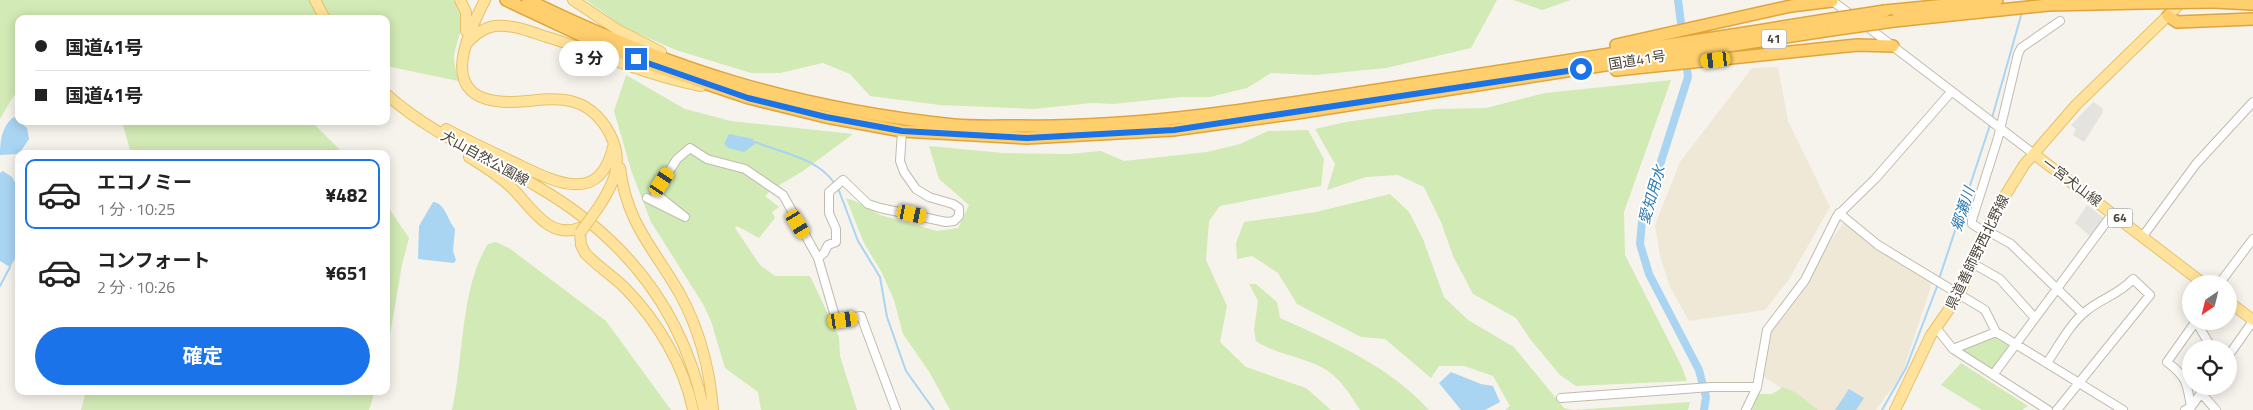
<!DOCTYPE html>
<html lang="ja">
<meta charset="utf-8">
<style>
:root{--surface:#fff;--page:#f6f6f6;--text:#222;--muted:#767676;--line:#e0e0e0;--accent:#1a73e8}
body{margin:0;font-family:"Titillium Web","Noto Sans JP",sans-serif;background:var(--page);color:var(--text);height:100vh;display:flex;flex-direction:column;font-size:19px;white-space:nowrap}
*{box-sizing:border-box;margin:0}
p{font-size:16px;color:var(--muted)}
.icon{flex:none;width:28px;height:28px;fill:none;stroke:currentColor;stroke-width:2;stroke-linecap:round;stroke-linejoin:round}
.map{position:relative;flex:1;overflow:hidden}
.side{position:absolute;left:15px;top:150px;width:375px;height:245px;display:flex;flex-direction:column;background:var(--surface);border-radius:10px;box-shadow:0 2px 12px #0003}
.side>*{flex:none}
.banner{position:absolute;left:15px;top:15px;width:375px;height:110px;border-radius:10px;box-shadow:0 2px 12px #0003;display:grid;align-content:center;height:110px;padding:0 20px;background:var(--surface)}
.needle{width:32px;rotate:215deg}
.controls{position:absolute;left:2182px;top:275px;display:grid;gap:10px}
.controls a{display:grid;place-items:center;width:55px;height:55px;border-radius:50%;background:var(--surface);box-shadow:0 2px 12px #0003;font-size:25px}
.end{position:absolute;width:22px;height:22px;margin:-11px;border:6px solid #1a73e8;background:#fff;box-shadow:0 0 0 2px #fff}
.from{border-radius:50%}
.bubble{position:absolute;height:35px;border-radius:18px;background:var(--surface);box-shadow:0 2px 12px #0003;font-size:16px;font-weight:700;line-height:35px;text-align:center}
.car{position:absolute;width:15px;height:30px;margin:-15px -8px;border-radius:6px;box-shadow:0 0 4px 1px #0007;background:linear-gradient(#f5c518 24%,#345 0 40%,#f5c518 0 76%,#345 0 86%,#f5c518 0)}
.banner b{display:flex;align-items:center;gap:18px;height:48px;font-size:19px}
.banner b+b{border-top:1px solid var(--line)}
.banner i{width:12px;height:12px;background:var(--text)}
ul{padding:9px 0 0;list-style:none}
li{display:flex;align-items:center;gap:15px;height:70px;margin:0 10px 8px;padding:0 10px;border:2px solid transparent;border-radius:10px}
li div{flex:1}
li b{display:block;font-size:19px}
li em{font-style:normal;font-weight:700}
li.selected{border-color:var(--accent)}
li>.icon{width:45px;height:45px;stroke-width:1.5}
.cta{display:flex;gap:10px;margin-top:auto;padding:10px 20px}
.cta a{flex:1;height:58px;border-radius:30px;background:var(--accent);color:#fff;font-size:20px;font-weight:700;line-height:58px;text-align:center}
.map>svg:first-child{display:block}
.education{fill:#efe8d6}
.green{fill:#d2eab5}
.parking{fill:#e5e3e0}
.water{fill:#a9d4f2}
.lines{fill:none;stroke-linecap:round;stroke-linejoin:round}
.stream{stroke:#a9d4f2;stroke-width:2}
.canal{stroke:#a9d4f2;stroke-width:8}
.minor-casing{stroke:#c2bbae;stroke-width:10}
.major-casing{stroke:#e6c16a;stroke-width:12}
.highway-casing{stroke:#e0a43c;stroke-width:14}
.minor{stroke:#fff;stroke-width:8}
.major{stroke:#ffe39c;stroke-width:10}
.highway{stroke:#ffcf6e;stroke-width:11}
.major-bridge-casing{stroke:#e6c16a;stroke-width:12;stroke-linecap:butt}
.highway-bridge-casing{stroke:#e0a43c;stroke-width:14;stroke-linecap:butt}
.major-bridge{stroke:#ffe39c;stroke-width:10}
.highway-bridge{stroke:#ffcf6e;stroke-width:11}
.route{stroke:#1a73e8;stroke-width:6}
.labels{text-anchor:middle;stroke-width:4;stroke-linejoin:round;paint-order:stroke}
.shield{fill:#fff;stroke:#817c74;stroke-width:1}
.shield-label{font-size:12px;font-weight:bold;fill:#4b4439}
.street-label{font-size:14px;fill:#4b4439;stroke:#fff}
.water-label{font-size:15px;font-style:italic;fill:#2e7ab2;stroke:#fff}
</style>
<div class="map">
<svg width="2253" height="410" viewBox="0 0 2253 410">
<rect width="100%" height="100%" fill="#f6f3ec"/>
<path class="education" d="M1778 67 1788 121 1830 207 1788 281 1765 310 1689 321 1670 287 1660 256 1655 225 1680 162 1752 68Z
M1846 220 1871 242 1932 283 1902 374 1876 410H1814L1763 376 1764 347 1776 317 1811 277 1826 247Z"/>
<path class="green" d="M0 0H453C472 16 456 37 454 57 454 64 457 73 458 81L386 66V19H19V87L0 119Z
M586 0H1497L1471 48 1386 68 1315 75 1271 73 1247 88 1210 97H1181L1113 104 1092 103 1033 109 940 105 870 96 850 74 823 63 780 73H751L676 50 627 29Z
M1513 0H1571L1542 10Z
M626 75 685 109 731 121 853 134 803 171 771 190 765 196 779 207 772 212 775 218 759 238 737 226 735 228 760 265 775 276H810L839 337 840 356 857 410H761L758 392 725 368 711 321 703 304 651 222 631 170 614 111Z
M1671 80 1624 212 1625 255 1681 365 1687 381 1576 386 1560 375 1530 339 1516 318 1473 294 1453 256 1441 222 1424 187 1398 175 1366 177 1327 190 1335 164 1315 129 1346 122 1436 109 1486 108 1545 93Z
M122 121H311L344 154H131Z
M1308 130 1324 159 1321 186 1220 206 1209 221 1206 260 1227 306 1220 342 1246 367 1306 388 1331 410H950L930 373 903 334 894 300 882 273 864 243 846 198 855 201 880 215 937 231 958 228 969 205 939 179 929 146 1003 153 1069 154 1101 151 1124 161 1207 152 1240 144 1268 131Z
M1390 194 1409 212 1423 239 1444 297 1468 320 1514 347 1564 408 1573 410 1690 402 1688 410H1505L1510 406 1493 376 1464 366H1439L1431 378 1385 339 1361 337 1297 304 1278 273 1252 256 1237 259 1236 243 1244 222 1316 212Z
M386 204 409 238 402 265 386 358Z
M496 242 509 248 606 321 671 410H452C464 358 460 288 488 244Z
M1249 284H1256L1277 302 1280 318C1331 341 1391 367 1429 410H1360C1352 397 1341 380 1328 371 1308 357 1278 356 1256 341L1254 330 1258 301Z
M1996 336 2011 346 1992 371 1961 350 1980 340Z
M1961 363 2028 406 2022 410H1982L1941 385Z
M1783 387 1795 392 1818 410H1750L1757 394H1772Z
M86 391H375L369 410H81Z"/>
<path class="parking" d="M2093 102 2102 108 2103 112 2084 142 2073 135 2076 129 2071 125Z
M2087 205 2104 218 2091 237 2075 223Z"/>
<path class="water" d="M14 117 27 128 29 139 19 154 0 155C0 142 2 125 14 117Z
M729 134 753 139 755 144 744 152 728 148 724 144Z
M3 171 12 177 19 189V252L10 267 0 261V173Z
M433 202C445 203 447 219 455 229L453 251 456 260 454 263 418 259 419 226Z
M1451 372 1481 384 1493 386 1500 402 1485 410H1461L1439 383Z
M1849 389 1864 398 1856 410H1835Z"/>
<g class="lines">
<path class="stream" d="M1992 118 2022 12
M755 142C782 153 818 158 835 184
M838 188 858 241 880 277 887 317 906 371 934 410
M1939 279 1990 125
M0 286 10 267
M1882 410 1906 368 1938 284"/>
<path class="canal" d="M1678 0 1684 47
M1686 59 1688 77 1642 221 1640 244 1649 274 1699 370 1706 397 1704 410"/>
<defs>
<path id="minor" d="M1831 0 1854 17
M1865 25 2034 154
M647 198 685 217 655 193 677 159 690 148 707 159 745 169 783 195 818 258 834 313 838 319 861 316 896 410
M1839 213 1878 245 1985 310 1996 332 2123 410
M1986 230 2011 244 2083 314
M1985 232 1972 224V220L1998 138 2018 54 2021 48 2060 21
M2143 236 2196 164 2253 102
M818 258 824 253 828 245 836 242V229L829 213V192L843 180 868 204 880 208 946 222 954 221 959 216V208L953 204 929 197 916 189 904 172 900 161 902 131
M1972 263 2000 279 2034 317
M2219 284 2253 239
M2196 321 2212 349
M1937 329 1953 349 2048 410
M1953 349 1996 332
M2229 355 2253 321
M2047 363C2058 347 2070 324 2085 312 2103 297 2117 296 2133 279L2150 295 2057 410
M1993 375 2113 213
M2201 393 2216 410
M1561 398 1711 387H1757
M2191 407C2187 383 2187 377 2167 362L2196 321
M1746 410 1757 387 1767 330 1805 280 1837 216 1875 179 1951 92
M2185 410 2191 407 2206 386"/>
<path id="major" d="M315 0 325 19
M460 0 466 12V31
M485 0C465 39 436 101 509 102 531 102 552 96 574 102 592 107 606 123 613 141 623 166 612 187 598 208
M573 0 618 30 661 52
M466 44C474 36 482 28 495 26 512 24 531 32 547 37 599 53 648 76 701 86
M386 94C431 134 487 157 538 187 626 238 683 310 704 410
M446 129C468 141 492 152 515 163 553 181 599 207 613 147
M2034 154 2204 284
M469 157C484 166 498 175 511 187 530 205 548 240 579 228
M620 168C627 224 653 247 680 294 699 329 710 370 713 410
M580 233 581 245 585 253C597 266 613 276 626 289 657 321 684 365 693 410
M2229 302 2253 320
M1895 410 1931 335 1959 295 1995 212 2024 165 2076 105 2184 0"/>
<path id="highway" d="M506 0 589 39 651 65 749 98 826 117 902 131 1027 138 1173 130 1297 113 1831 30
M528 0C668 69 798 109 954 125 976 127 999 126 1021 126 1141 128 1260 108 1378 90 1528 67 1677 44 1826 20
M2214 2 2253 4
M1885 11 1997 0
M2168 16 2177 22 2253 19
M1894 21 2048 5 2142 3
M1616 45 1791 6 1832 1
M1616 70 1857 45 1893 46"/>
</defs>
<use href="#minor" class="minor-casing"/>
<use href="#major" class="major-casing"/>
<use href="#highway" class="highway-casing"/>
<use href="#minor" class="minor"/>
<use href="#major" class="major"/>
<use href="#highway" class="highway"/>
<defs>
<path id="major-bridge" d="M580 233 598 208"/>
<path id="highway-bridge" d="M2142 3 2214 2
M1826 20 1885 11
M1831 30 1894 21"/>
</defs>
<use href="#major-bridge" class="major-bridge-casing"/>
<use href="#highway-bridge" class="highway-bridge-casing"/>
<use href="#major-bridge" class="major-bridge"/>
<use href="#highway-bridge" class="highway-bridge"/>
</g>
<g class="lines">
<path class="route" d="M636 59 748 98 826 117 902 131 1027 138 1174 130 1581 69"/>
</g>
<g class="labels">
<g class="shield">
<rect x="1761.5" y="29.5" width="25" height="19" rx="4"/>
<rect x="2107.5" y="208.5" width="25" height="19" rx="4"/>
</g>
<g class="shield-label">
<text x="1774" y="43">41</text>
<text x="2120" y="222">64</text>
</g>
<g class="street-label">
<text transform="translate(1637 60) rotate(-9)" y="5">国道41号</text>
<text transform="translate(485 158) rotate(29)" y="5">犬山自然公園線</text>
<text transform="translate(2072 182) rotate(37)" y="5">一宮犬山線</text>
<text transform="translate(1977 252) rotate(-64)" y="5">県道善師野西北野線</text>
</g>
<g class="water-label">
<text transform="translate(1652 195) rotate(-74)" y="5">愛知用水</text>
<text transform="translate(1963 209) rotate(-72)" y="5">郷瀬川</text>
</g>
</g>
</svg>
<div class="controls">
<a><svg class="needle" viewBox="-14 -14 28 28"><path d="M0-13l5 13h-10z" fill="#e53935"/><path d="M0 13l5-13h-10z" fill="#767676"/></svg></a>
<a><svg class="icon" aria-label="locate" viewBox="0 0 24 24"><circle cx="12" cy="12" r="6"/><path d="M12 2v4M12 18v4M2 12h4M18 12h4"/></svg></a>
</div>
<i class="end from" style="left:1581px;top:69px"></i>
<i class="end" style="left:636px;top:59px"></i>
<div class="bubble" style="left:559px;top:41px;width:60px">3 分</div>
<i class="car" style="left:1716px;top:60px;rotate:263deg"></i>
<i class="car" style="left:662px;top:182px;rotate:33deg"></i>
<i class="car" style="left:912px;top:214px;rotate:102deg"></i>
<i class="car" style="left:798px;top:224px;rotate:149deg"></i>
<i class="car" style="left:843px;top:320px;rotate:82deg"></i>
<div class="banner">
<b><i class="from"></i>国道41号</b>
<b><i></i>国道41号</b>
</div>
<section class="side">
<ul>
<li class="selected"><svg class="icon" aria-label="car" viewBox="0 0 24 24"><path d="M5 17H2v-5l4-1 3-4h7l3 4 3 1v5h-3M9 17h6M6 11h13"/><circle cx="7" cy="17" r="2"/><circle cx="17" cy="17" r="2"/></svg><div><b>エコノミー</b><p>1 分 · 10:25</p></div><em>¥482</em></li>
<li><svg class="icon" aria-label="car" viewBox="0 0 24 24"><path d="M5 17H2v-5l4-1 3-4h7l3 4 3 1v5h-3M9 17h6M6 11h13"/><circle cx="7" cy="17" r="2"/><circle cx="17" cy="17" r="2"/></svg><div><b>コンフォート</b><p>2 分 · 10:26</p></div><em>¥651</em></li>
</ul>
<div class="cta"><a>確定</a></div>
</section>
</div>
